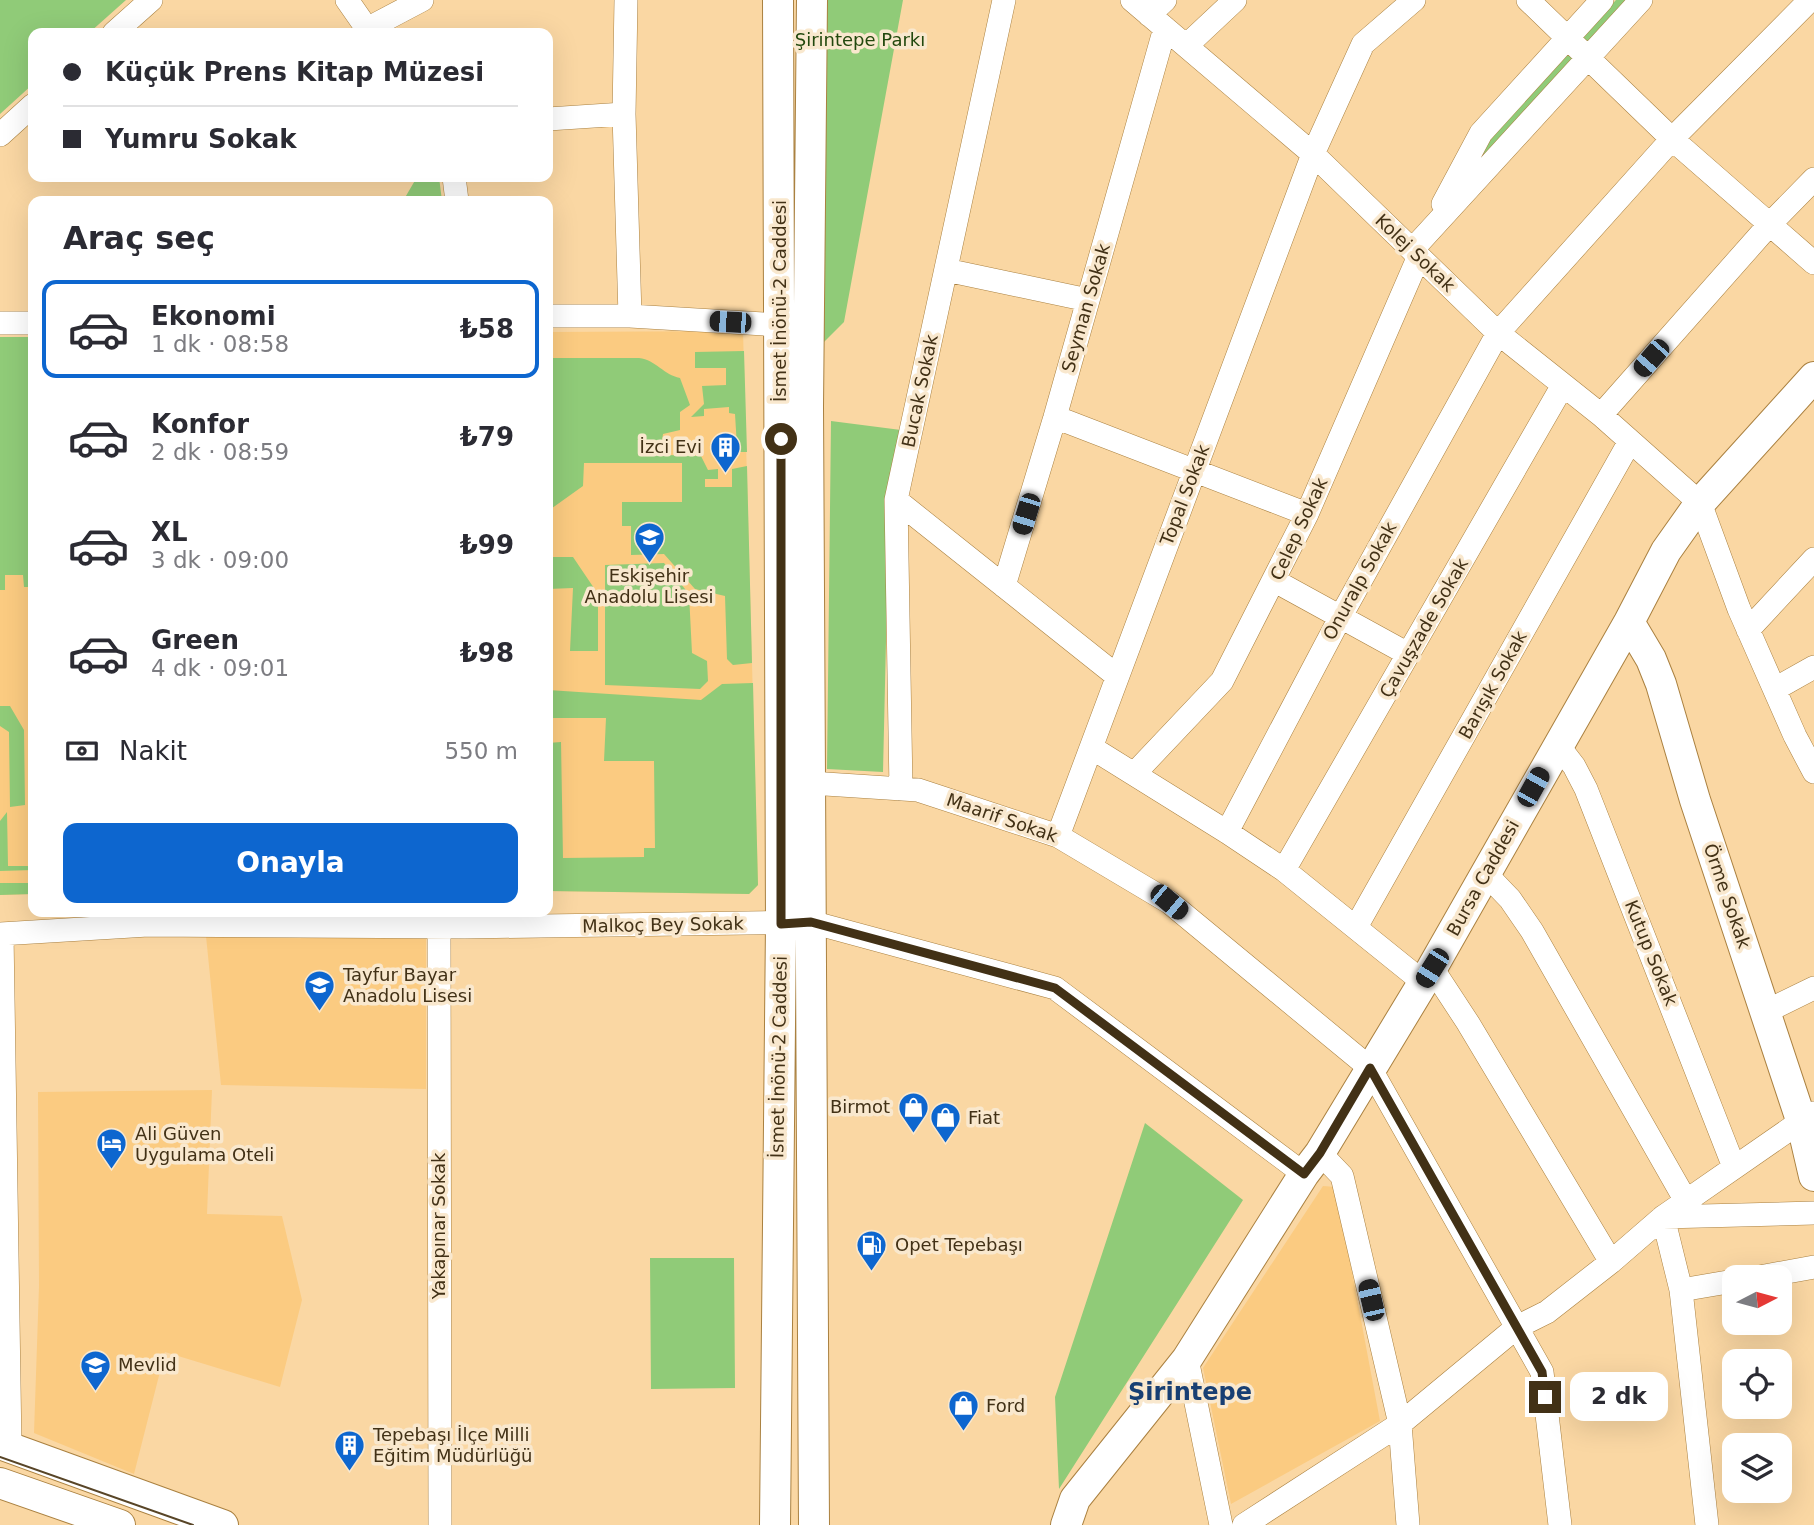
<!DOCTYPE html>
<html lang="tr">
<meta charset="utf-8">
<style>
:root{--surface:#fff;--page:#f7f7f7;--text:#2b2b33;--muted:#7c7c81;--line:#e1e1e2;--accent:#0d66cf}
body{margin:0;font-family:"DejaVu Sans",sans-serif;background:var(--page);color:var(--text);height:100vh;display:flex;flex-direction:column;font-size:26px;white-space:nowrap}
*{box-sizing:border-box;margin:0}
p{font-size:23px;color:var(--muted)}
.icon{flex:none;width:38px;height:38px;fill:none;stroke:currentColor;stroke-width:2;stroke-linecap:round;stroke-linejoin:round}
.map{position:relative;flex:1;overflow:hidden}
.side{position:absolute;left:28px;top:196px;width:525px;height:721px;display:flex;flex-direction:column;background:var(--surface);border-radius:14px;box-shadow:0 7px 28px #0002}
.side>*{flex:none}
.guide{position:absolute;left:28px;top:28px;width:525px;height:154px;border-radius:14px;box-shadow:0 7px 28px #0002;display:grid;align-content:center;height:154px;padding:0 35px;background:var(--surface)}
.needle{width:46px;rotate:84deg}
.controls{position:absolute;left:1722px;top:1265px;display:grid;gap:14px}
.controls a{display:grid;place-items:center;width:70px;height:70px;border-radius:14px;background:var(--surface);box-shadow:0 7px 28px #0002;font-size:35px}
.end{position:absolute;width:32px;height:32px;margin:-16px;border:9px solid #423116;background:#fff;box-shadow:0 0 0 4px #fff}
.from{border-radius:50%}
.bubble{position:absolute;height:49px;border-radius:14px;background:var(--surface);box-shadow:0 7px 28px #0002;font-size:23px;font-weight:600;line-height:49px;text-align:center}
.car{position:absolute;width:21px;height:42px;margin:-21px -10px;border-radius:9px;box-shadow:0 0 5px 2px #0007;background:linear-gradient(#222 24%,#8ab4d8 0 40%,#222 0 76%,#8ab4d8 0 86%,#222 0)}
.guide b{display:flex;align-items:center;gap:24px;height:66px;font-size:26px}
.guide b+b{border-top:2px solid var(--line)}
.guide i{width:18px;height:18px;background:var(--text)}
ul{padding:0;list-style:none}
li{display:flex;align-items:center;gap:21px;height:98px;margin:0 14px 10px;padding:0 21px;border:4px solid transparent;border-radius:14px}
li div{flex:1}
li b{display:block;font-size:26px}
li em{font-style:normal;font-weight:600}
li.current{border-color:var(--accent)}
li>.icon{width:63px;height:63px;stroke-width:1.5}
h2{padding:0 35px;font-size:32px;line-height:84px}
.pay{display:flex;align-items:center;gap:18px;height:77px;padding:0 35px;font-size:26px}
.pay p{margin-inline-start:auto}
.button{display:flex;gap:14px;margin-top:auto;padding:14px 35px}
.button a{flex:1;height:80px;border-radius:14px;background:var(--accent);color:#fff;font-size:28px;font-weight:600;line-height:80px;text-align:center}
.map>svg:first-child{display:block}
.built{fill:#fbcb81}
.green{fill:#90cb78}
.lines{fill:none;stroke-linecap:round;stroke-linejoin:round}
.minor-casing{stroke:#aa8140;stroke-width:24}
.major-casing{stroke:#aa8140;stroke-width:32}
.minor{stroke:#fff;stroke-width:23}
.major{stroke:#fff;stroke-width:30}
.tram{stroke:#584527;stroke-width:2}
.route{stroke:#423116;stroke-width:9}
.labels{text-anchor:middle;stroke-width:7;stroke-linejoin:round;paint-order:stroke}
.park-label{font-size:18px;fill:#22480d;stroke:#f9e8ce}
.street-label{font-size:18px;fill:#423116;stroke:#f9e8ce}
.poi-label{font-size:18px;fill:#423116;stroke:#f9e8ce;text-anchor:start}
.district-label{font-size:24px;font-weight:bold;fill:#183f73;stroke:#f9e8ce}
</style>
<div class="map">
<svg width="1814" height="1525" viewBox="0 0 1814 1525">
<rect width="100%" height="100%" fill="#fad7a3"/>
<path class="built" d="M743 331 758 885 749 894 548 891V332Z
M0 337H33V894L0 895Z
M206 936 426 939V1089L221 1085Z
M212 1090 207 1214 282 1216 302 1300 280 1387 165 1352 134 1474 34 1433 39 1286 38 1092Z
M1323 1186 1336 1187 1380 1421 1231 1504 1203 1368Z"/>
<path class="green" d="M0 0H126L89 33H33V84L0 114Z
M824 0H903L844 322 821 345Z
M1616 0H1634L1592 47 1582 37Z
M1569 51 1578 59 1461 182 1489 137Z
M417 177H439L442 201H403Z
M0 337H33V587H24L23 575H5V590H0Z
M744 351 747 452H737L730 448 737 447 735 414 729 413V407L704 409V416L691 417 704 404 702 386 726 385V368H695V352Z
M548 358H639C656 360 664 375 680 378L690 405 680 412V430L663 434 661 447 667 455 701 456 708 470 718 469V479H705V487H732V469L747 466 752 663 733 665 727 659 725 596 695 589 664 554 631 555V526H622V502H682V463H584L583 486 548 511Z
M831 421 901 430 888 554 883 772 827 769Z
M548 557H573L598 594V651H570L573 588 548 589Z
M664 563 689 594 692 653 707 661 708 681 700 689 605 685V565Z
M753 683 758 885 749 894 548 891V743L561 742 563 858 644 857V848H655L654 761H604L606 718H548V690L701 700 722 684Z
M0 706H10L24 730 25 805 10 807 9 732 0 726Z
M7 812 8 866H33V870L0 871V821Z
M0 883H33V894L0 895Z
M1145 1123 1243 1200 1059 1489 1055 1397Z
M650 1258H734L735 1388 651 1389Z"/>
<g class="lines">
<defs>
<path id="minor" d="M347 0 370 33
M626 0 624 114 630 316
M1132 0 1313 154 1498 333 1601 415 1700 503 1739 609 1795 736 1814 772
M1528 0 1672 139 1814 263
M1149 15 1165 0
M367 29 422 0
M114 33 151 0
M1186 46 1235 0
M548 119 624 114
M0 135 33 105
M454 177 457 201
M1443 204 1481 133 1602 0
M1412 250 1641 0
M946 270 1088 300
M548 316H630L780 325
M0 323H33
M1601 415 1769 225 1814 179
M1055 417 1307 514
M896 500 1117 676
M1275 581 1408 654
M1004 586 1055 417 1165 28
M1748 630 1814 559
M1775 689 1814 667
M1557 744 1574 766 1586 789 1734 1167
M1092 748 1227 832 1284 870 1423 982
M1134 774 1222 681 1307 514 1419 256
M810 783 918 790 1058 836 1169 902 1370 1068 1542 1372 1560 1525
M901 789 896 500 1004 0
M1227 832 1341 616 1498 333 1672 139 1810 0
M1058 836 1313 154 1363 44 1414 0
M1284 870 1563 385
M1485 873 1510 899 1532 931 1686 1201
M439 927 440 1525
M1356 927 1629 443
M0 934 148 925 465 927 811 922 1055 988 1304 1174
M2 934 10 1448
M1432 968 1468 1023 1611 1262
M1765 1012 1814 988
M1320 1153 1342 1176 1400 1424 1408 1525
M1754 1278 1814 1267
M1681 1290 1734 1281
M1187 1359 1221 1525
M1244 1525 1400 1424 1517 1327 1547 1312 1611 1262 1663 1217 1813 1113
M1707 1525 1681 1290 1663 1217 1814 1213"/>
<path id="major" d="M812 0 808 406 814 1525
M1629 622 1651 659 1661 684 1695 800 1801 1120 1814 1176
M0 1444 223 1525
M0 1483 120 1525
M775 1525 781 924 778 0
M1066 1525 1075 1499 1187 1359 1304 1174 1320 1153 1432 968 1629 622 1666 551 1700 503 1814 377"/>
</defs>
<use href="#minor" class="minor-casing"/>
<use href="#major" class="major-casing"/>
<use href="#minor" class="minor"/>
<use href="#major" class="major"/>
<path class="tram" d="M0 1457 193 1525"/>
</g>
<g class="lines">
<path class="route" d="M781 439V924L811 922 1055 988 1304 1174 1320 1153 1370 1068 1542 1372 1545 1397"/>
</g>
<defs>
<symbol id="building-pin" viewBox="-11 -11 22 30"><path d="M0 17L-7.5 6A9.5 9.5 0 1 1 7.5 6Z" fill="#0d66cf" stroke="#f9e8ce"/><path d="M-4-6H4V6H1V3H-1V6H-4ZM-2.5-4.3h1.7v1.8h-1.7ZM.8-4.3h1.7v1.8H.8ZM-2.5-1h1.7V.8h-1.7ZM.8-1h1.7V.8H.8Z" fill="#fff"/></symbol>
<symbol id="school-pin" viewBox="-11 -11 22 30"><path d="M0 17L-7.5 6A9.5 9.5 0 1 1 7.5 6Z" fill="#0d66cf" stroke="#f9e8ce"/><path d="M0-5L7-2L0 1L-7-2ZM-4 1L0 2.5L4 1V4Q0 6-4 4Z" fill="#fff"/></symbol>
<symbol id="shop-pin" viewBox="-11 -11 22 30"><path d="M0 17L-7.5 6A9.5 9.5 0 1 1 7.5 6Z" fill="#0d66cf" stroke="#f9e8ce"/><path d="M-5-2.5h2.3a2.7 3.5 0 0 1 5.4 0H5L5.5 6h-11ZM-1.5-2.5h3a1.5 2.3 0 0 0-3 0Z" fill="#fff"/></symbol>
<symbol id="hotel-pin" viewBox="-11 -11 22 30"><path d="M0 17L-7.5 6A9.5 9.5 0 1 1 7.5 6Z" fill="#0d66cf" stroke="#f9e8ce"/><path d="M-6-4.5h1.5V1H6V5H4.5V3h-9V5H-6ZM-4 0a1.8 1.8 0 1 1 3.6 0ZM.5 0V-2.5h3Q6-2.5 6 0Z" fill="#fff"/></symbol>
<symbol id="fuel-pin" viewBox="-11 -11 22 30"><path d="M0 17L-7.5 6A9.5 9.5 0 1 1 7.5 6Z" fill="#0d66cf" stroke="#f9e8ce"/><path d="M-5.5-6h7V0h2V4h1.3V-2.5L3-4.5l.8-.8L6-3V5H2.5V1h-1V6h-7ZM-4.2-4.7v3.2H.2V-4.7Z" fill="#fff"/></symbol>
</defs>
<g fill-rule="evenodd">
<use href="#building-pin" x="708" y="430" width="35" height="47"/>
<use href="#school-pin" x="632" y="520" width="35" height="47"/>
<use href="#school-pin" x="302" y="968" width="35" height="47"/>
<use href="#shop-pin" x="896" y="1090" width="35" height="47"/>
<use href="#shop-pin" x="928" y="1100" width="35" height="47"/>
<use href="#hotel-pin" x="94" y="1126" width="35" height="47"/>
<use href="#fuel-pin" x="854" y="1228" width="35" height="47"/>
<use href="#school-pin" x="78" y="1348" width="35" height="47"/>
<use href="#shop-pin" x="946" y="1388" width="35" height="47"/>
<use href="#building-pin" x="332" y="1428" width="35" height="47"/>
</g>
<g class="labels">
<g class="park-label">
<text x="860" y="46">Şirintepe Parkı</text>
</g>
<g class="street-label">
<text transform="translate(1415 253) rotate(44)" y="6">Kolej Sokak</text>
<text transform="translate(780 301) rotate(-90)" y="6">İsmet İnönü-2 Caddesi</text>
<text transform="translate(1086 308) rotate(-74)" y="6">Seyman Sokak</text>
<text transform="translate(920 391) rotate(-78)" y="6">Bucak Sokak</text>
<text transform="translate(1185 495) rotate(-69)" y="6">Topal Sokak</text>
<text transform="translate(1299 529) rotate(-65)" y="6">Celep Sokak</text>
<text transform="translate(1360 581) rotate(-61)" y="6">Onuralp Sokak</text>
<text transform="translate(1424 628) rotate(-60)" y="6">Çavuşzade Sokak</text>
<text transform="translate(1493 685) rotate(-61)" y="6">Barışık Sokak</text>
<text transform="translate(1002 818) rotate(19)" y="6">Maarif Sokak</text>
<text transform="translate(1483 878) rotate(-61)" y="6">Bursa Caddesi</text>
<text transform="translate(1727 896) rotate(71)" y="6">Örme Sokak</text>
<text transform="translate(663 925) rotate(-1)" y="6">Malkoç Bey Sokak</text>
<text transform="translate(1651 953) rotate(68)" y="6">Kutup Sokak</text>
<text transform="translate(779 1057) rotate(-89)" y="6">İsmet İnönü-2 Caddesi</text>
<text transform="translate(439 1226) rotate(-90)" y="6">Yakapınar Sokak</text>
</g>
<g class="poi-label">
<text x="702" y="453" text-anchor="end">İzci Evi</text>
<text x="649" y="582" text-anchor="middle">Eskişehir<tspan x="649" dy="21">Anadolu Lisesi</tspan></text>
<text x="343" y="981">Tayfur Bayar<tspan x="343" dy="21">Anadolu Lisesi</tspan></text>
<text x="890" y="1113" text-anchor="end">Birmot</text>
<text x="968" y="1124">Fiat</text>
<text x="135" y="1140">Ali Güven<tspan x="135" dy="21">Uygulama Oteli</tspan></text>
<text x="895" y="1251">Opet Tepebaşı</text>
<text x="118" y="1371">Mevlid</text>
<text x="986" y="1412">Ford</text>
<text x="373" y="1441">Tepebaşı İlçe Milli<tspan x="373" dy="21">Eğitim Müdürlüğü</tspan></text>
</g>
<g class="district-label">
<text x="1190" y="1400">Şirintepe</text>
</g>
</g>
</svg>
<div class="controls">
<a><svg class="needle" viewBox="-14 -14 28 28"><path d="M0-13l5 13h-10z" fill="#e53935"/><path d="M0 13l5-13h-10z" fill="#7c7c81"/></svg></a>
<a><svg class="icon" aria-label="locate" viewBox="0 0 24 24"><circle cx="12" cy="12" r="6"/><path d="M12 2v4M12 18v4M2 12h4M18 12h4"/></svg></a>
<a><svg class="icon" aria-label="layers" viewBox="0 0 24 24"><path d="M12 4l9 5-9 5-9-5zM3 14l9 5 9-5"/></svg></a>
</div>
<i class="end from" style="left:781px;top:439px"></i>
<i class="end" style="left:1545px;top:1397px"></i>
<div class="bubble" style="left:1570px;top:1372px;width:98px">2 dk</div>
<i class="car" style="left:730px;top:322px;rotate:273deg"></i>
<i class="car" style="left:1651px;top:358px;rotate:221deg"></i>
<i class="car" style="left:1026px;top:514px;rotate:197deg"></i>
<i class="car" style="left:1533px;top:787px;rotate:29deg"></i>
<i class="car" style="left:1169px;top:902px;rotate:130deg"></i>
<i class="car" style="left:1432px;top:968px;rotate:212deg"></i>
<i class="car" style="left:1371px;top:1300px;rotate:347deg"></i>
<div class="guide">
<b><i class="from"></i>Küçük Prens Kitap Müzesi</b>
<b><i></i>Yumru Sokak</b>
</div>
<section class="side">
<h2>Araç seç</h2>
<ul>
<li class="current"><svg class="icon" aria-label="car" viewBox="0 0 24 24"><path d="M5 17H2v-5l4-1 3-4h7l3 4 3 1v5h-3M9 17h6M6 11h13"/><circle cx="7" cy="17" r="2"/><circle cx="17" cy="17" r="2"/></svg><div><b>Ekonomi</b><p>1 dk · 08:58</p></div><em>₺58</em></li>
<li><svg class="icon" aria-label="car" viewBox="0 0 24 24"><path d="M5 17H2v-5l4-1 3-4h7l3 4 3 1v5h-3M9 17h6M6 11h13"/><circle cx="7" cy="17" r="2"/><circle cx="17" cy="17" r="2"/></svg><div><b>Konfor</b><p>2 dk · 08:59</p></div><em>₺79</em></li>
<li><svg class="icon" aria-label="car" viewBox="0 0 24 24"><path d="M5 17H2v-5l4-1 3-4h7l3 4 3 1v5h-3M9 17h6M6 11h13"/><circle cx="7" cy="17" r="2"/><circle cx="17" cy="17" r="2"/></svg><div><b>XL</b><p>3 dk · 09:00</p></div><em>₺99</em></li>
<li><svg class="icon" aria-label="car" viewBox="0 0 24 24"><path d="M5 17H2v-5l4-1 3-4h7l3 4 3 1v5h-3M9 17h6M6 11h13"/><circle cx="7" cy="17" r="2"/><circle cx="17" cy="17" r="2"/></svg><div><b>Green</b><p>4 dk · 09:01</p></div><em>₺98</em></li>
</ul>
<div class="pay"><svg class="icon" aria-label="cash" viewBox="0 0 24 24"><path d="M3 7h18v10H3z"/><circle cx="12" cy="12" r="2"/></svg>Nakit<p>550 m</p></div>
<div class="button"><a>Onayla</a></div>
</section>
</div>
